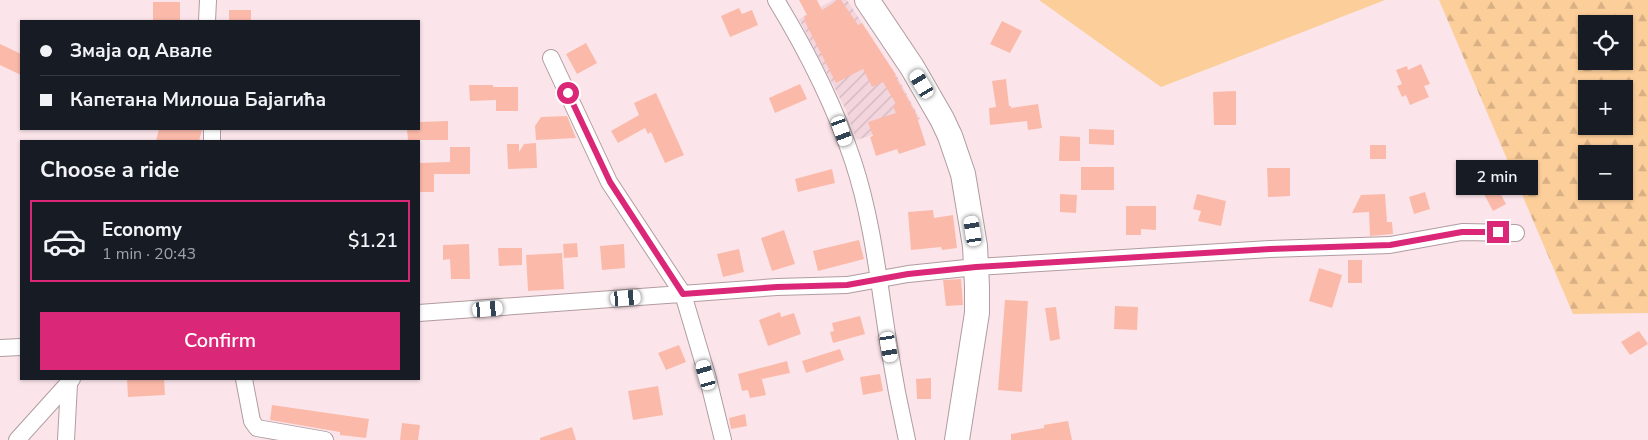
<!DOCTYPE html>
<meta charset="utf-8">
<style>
:root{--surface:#171b24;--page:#20242c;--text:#f1f3f6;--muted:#9ea1a6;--line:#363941;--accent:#db2777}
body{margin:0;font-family:"Nunito Sans",sans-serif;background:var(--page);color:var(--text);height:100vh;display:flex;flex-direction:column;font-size:19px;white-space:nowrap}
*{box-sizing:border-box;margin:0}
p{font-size:16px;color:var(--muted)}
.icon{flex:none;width:28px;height:28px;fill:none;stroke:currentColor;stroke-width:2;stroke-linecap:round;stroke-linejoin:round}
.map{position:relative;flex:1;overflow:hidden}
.details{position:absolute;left:20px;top:140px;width:400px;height:240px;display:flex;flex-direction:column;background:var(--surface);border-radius:0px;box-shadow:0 1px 4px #0004}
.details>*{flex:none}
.guide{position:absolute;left:20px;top:20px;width:400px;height:110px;border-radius:0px;box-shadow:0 1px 4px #0004;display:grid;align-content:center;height:110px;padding:0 20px;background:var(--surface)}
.controls{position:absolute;left:1578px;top:15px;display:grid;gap:10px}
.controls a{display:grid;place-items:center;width:55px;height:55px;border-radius:0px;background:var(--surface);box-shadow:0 1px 4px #0004;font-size:25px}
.end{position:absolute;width:22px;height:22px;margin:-11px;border:6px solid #db2777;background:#fff;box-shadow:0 0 0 2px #fff}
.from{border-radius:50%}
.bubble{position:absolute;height:35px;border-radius:0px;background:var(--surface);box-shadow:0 1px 4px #0004;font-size:16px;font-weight:600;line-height:35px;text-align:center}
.car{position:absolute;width:15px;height:30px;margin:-15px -8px;border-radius:6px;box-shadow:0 0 4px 1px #0007;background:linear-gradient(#fff 24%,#345 0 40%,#fff 0 76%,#345 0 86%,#fff 0)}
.guide b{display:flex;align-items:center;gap:18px;height:48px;font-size:19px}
.guide b+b{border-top:1px solid var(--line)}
.guide i{width:12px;height:12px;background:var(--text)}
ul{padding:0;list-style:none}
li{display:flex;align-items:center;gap:15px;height:82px;margin:0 10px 8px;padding:0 10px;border:2px solid transparent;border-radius:0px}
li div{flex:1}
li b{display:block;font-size:19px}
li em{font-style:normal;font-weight:600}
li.active{border-color:var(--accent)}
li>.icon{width:45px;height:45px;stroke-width:1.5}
h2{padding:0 20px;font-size:22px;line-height:60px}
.button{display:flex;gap:10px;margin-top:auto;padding:10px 20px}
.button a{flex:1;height:58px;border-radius:0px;background:var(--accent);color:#fff;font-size:20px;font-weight:600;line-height:58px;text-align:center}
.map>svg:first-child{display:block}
.industrial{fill:url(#industrial-furrows)}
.grass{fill:#fcce9a}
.forest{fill:url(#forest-firs);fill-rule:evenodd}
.building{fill:#fbbaa9}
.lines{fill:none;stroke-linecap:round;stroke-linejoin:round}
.minor-casing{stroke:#b09ca1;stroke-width:18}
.secondary-casing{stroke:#b09ca1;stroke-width:26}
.minor{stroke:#fff;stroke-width:16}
.secondary{stroke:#fff;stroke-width:24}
.route{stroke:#db2777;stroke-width:6}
</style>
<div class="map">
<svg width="1648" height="440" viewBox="0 0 1648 440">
<defs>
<pattern id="industrial-furrows" width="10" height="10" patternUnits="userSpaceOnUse" patternTransform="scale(1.25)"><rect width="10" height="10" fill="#f3d5dd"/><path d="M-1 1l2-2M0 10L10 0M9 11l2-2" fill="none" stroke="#d0b6bd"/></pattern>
<pattern id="forest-firs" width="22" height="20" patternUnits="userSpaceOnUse" patternTransform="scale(1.25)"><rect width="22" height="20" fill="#fcce9a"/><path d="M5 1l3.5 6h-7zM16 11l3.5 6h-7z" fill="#d8b084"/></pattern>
</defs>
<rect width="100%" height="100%" fill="#fbe5ea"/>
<path class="industrial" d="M833 0H847L898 78 920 119 857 140 846 110 799 19Z"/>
<path class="grass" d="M1039 0H1385L1161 87Z"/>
<path class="forest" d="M1439 0H1648V313L1573 314ZM1586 24H1624V61H1586ZM1586 89H1624V126H1586ZM1586 154H1624V191H1586Z"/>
<path class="building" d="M799 0H817L822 10 838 0H841L858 25 862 23 896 75 895 76 916 114 926 145 899 154 897 149 876 156 870 137 873 136 868 122 896 113 893 106 896 104 883 82 872 87 863 69 836 83 804 20 805 19 804 16 807 15Z
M153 2H180V21H153Z
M739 8 742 14 752 10 758 25 730 37 721 16Z
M229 10H251V21H229Z
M1002 21 1022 31 1010 53 990 44Z
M586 43 597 63 577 74 566 54Z
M0 44 21 54V75L0 65Z
M1421 64 1430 84 1424 86 1429 97 1410 105 1406 95 1402 97 1397 86 1402 84 1396 70 1407 66 1408 70Z
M1006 79 1009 106H1011V108L1038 104 1042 128 1028 130 1027 121 990 125 989 108 996 107 992 81Z
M800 84 807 99 775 113 769 98Z
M469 85H493V87H518V111H496V100L470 101Z
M1236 91V125H1214L1213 92Z
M656 93 684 155 665 163 651 132 648 134 645 128 618 143 611 131 639 115 634 103Z
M567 116 576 138 536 140 535 126 541 117Z
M448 121V140H408L407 129H419V122Z
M159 129H202L199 141H156Z
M1089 129 1114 130V145L1089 144Z
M1060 136 1080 137V161H1059Z
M536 143 537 168 508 169 507 144H519V152L524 144Z
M1370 145H1386V159H1370Z
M450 147H470V174H434V192H419V163L450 162Z
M1081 167H1114V190H1081Z
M1267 168H1290V196L1268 197Z
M832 169 835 183 798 192 795 179Z
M1497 187 1506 204 1493 211 1484 194Z
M1425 192 1430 209 1414 214 1409 197Z
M1060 194 1077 195 1076 213 1060 212Z
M1197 194 1226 201 1221 226 1198 221 1201 211 1193 209Z
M1385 194 1387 222H1392L1393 234 1370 236 1369 212 1352 213 1361 195Z
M1126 206H1156V230L1141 229V235H1126Z
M933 210 934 218 953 215 957 248 942 250 941 247 911 250 908 212Z
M784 230 795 264 772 271 761 238Z
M859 240 864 259 818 271 813 251Z
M577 243 578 257 564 258 563 244Z
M469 244 470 279H451L450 259 443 260V245Z
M624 244 625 268 602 270 600 246Z
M498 248H522V265L499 266Z
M739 249 744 272 723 277 717 254Z
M562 253 564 289 528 291 526 255Z
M1348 260H1362V283H1348Z
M1319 268 1342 275 1332 308 1309 301Z
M961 279 963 305 946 306 943 280Z
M1005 300 1028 301 1022 392 998 390Z
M1115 306 1138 307 1137 330 1114 329Z
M1056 307 1060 339 1050 341 1045 308Z
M780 312 781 317 794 313 801 334 768 346 759 320Z
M860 316 865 334 833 343 830 332 834 331 832 323Z
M1639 331 1648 344 1630 355 1621 342Z
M679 345 686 362 666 370 658 353Z
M840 349 844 360 806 373 802 361Z
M787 361 790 373 762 379 761 376 766 395 750 398 748 390 742 391 738 374Z
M880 374 883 391 863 395 860 377Z
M931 378V399H917L916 379Z
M127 379H164L165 395 128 397Z
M658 386 663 415 633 420 628 391Z
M272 405 369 419 366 438 340 435V432L270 420Z
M745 414 747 426 731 429 729 418Z
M1068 421 1072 440H1011V434L1044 428V425Z
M402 423 420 425 418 440H400Z
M572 427 576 440H540V438Z"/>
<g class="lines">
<defs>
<path id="minor" d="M776 0C807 51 834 104 853 161 873 221 879 285 889 347 894 378 900 409 907 440
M207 21 208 0
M551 58 609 182 683 294 707 375 723 440
M212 129V141
M419 313 777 287 847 285 908 274 976 267 1270 249 1390 245 1462 232 1516 233
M0 348 21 347
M244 379 252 421 257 428 325 440
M17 440 72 379
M66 440 69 384"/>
<path id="secondary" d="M867 0 912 67 942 119 950 136 963 174 975 246 977 286V313L957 440"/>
</defs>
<use href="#minor" class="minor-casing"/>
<use href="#secondary" class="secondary-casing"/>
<use href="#minor" class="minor"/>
<use href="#secondary" class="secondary"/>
</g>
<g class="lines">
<path class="route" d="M568 93 610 182 683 294 777 287 847 285 908 274 976 267 1270 249 1390 245 1462 232H1498"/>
</g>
</svg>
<div class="controls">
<a><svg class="icon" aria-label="locate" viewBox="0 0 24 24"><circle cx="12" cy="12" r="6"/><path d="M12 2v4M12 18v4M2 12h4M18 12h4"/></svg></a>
<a>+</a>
<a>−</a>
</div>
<i class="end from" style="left:568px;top:93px"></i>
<i class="end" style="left:1498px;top:232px"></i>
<div class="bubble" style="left:1456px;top:160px;width:82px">2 min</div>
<i class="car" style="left:922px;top:84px;rotate:329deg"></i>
<i class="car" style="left:842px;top:131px;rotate:160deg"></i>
<i class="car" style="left:973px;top:231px;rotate:351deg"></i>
<i class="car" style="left:626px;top:298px;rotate:85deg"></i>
<i class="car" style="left:488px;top:309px;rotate:85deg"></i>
<i class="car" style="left:889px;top:347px;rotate:170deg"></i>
<i class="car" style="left:706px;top:375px;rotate:344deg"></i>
<div class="guide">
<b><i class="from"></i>Змаја од Авале</b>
<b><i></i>Капетана Милоша Бајагића</b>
</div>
<section class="details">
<h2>Choose a ride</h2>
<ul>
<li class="active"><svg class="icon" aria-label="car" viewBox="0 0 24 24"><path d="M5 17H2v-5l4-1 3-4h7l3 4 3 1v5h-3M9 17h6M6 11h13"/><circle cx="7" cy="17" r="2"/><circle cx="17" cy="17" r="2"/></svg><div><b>Economy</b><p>1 min · 20:43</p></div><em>$1.21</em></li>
</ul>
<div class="button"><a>Confirm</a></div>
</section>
</div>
